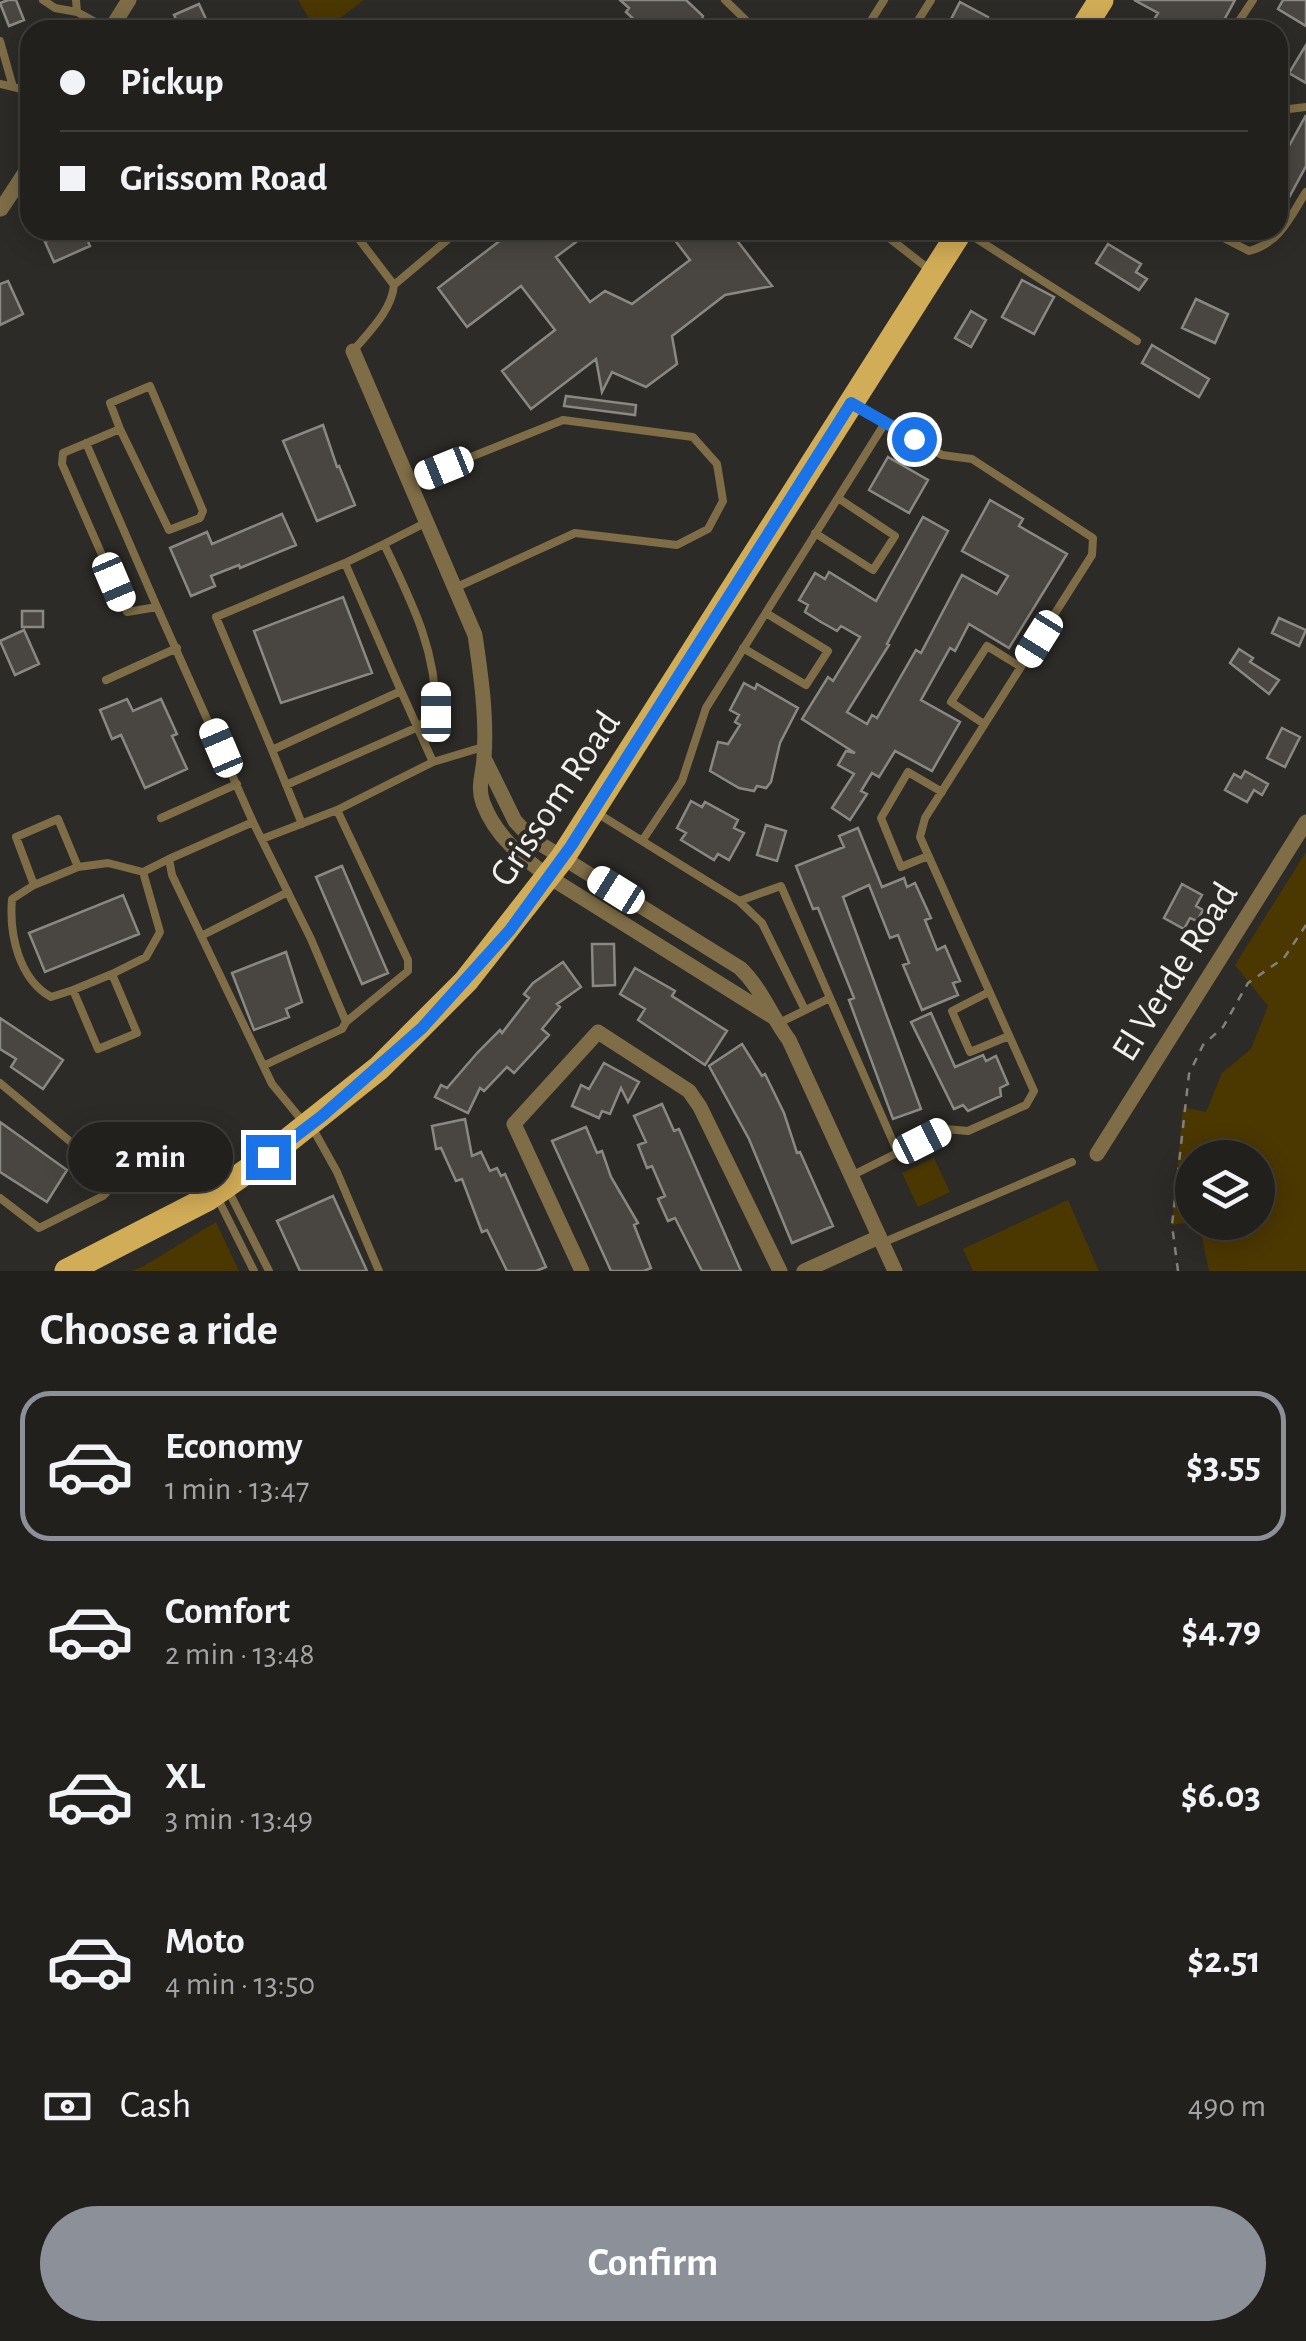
<!DOCTYPE html>
<meta charset="utf-8">
<style>
:root{--surface:#22201d;--page:#2a2826;--text:#f1f3f6;--muted:#a2a3a4;--line:#3f3e3b;--accent:#8c9099}
body{margin:0;font-family:"Alegreya Sans",sans-serif;background:var(--page);color:var(--text);height:100vh;display:flex;flex-direction:column;font-size:38px;white-space:nowrap}
*{box-sizing:border-box;margin:0}
p{font-size:32px;color:var(--muted)}
.icon{flex:none;width:55px;height:55px;fill:none;stroke:currentColor;stroke-width:2;stroke-linecap:round;stroke-linejoin:round}
.map{position:relative;height:1271px;overflow:hidden}
.panel{display:flex;flex-direction:column;background:var(--surface);flex:1}
.panel>*{flex:none}
.top-card{position:absolute;left:20px;top:20px;width:1268px;height:220px;border-radius:30px;box-shadow:0 5px 25px #0003,0 0 0 2px var(--line);display:grid;align-content:center;height:220px;padding:0 40px;background:var(--surface)}
.controls{position:absolute;left:1175px;top:1140px;display:grid;gap:20px}
.controls a{display:grid;place-items:center;width:100px;height:100px;border-radius:50%;background:var(--surface);box-shadow:0 5px 25px #0003,0 0 0 2px var(--line);font-size:50px}
.end{position:absolute;width:45px;height:45px;margin:-22px;border:12px solid #1a73e8;background:#fff;box-shadow:0 0 0 5px #fff}
.from{border-radius:50%}
.bubble{position:absolute;height:70px;border-radius:35px;background:var(--surface);box-shadow:0 5px 25px #0003,0 0 0 2px var(--line);font-size:32px;font-weight:600;line-height:70px;text-align:center}
.car{position:absolute;width:30px;height:60px;margin:-30px -15px;border-radius:12px;box-shadow:0 0 8px 2px #0007;background:linear-gradient(#fff 24%,#345 0 40%,#fff 0 76%,#345 0 86%,#fff 0)}
.top-card b{display:flex;align-items:center;gap:35px;height:95px;font-size:38px}
.top-card b+b{border-top:2px solid var(--line)}
.top-card i{width:25px;height:25px;background:var(--text)}
ul{padding:0;list-style:none}
li{display:flex;align-items:center;gap:30px;height:150px;margin:0 20px 15px;padding:0 20px;border:5px solid transparent;border-radius:30px}
li div{flex:1}
li b{display:block;font-size:38px}
li em{font-style:normal;font-weight:600}
li.on{border-color:var(--accent)}
li>.icon{width:90px;height:90px;stroke-width:1.5}
h2{padding:0 40px;font-size:45px;line-height:120px}
.pay{display:flex;align-items:center;gap:25px;height:110px;padding:0 40px;font-size:38px}
.pay p{margin-inline-start:auto}
.primary-button{display:flex;gap:20px;margin-top:auto;padding:20px 40px}
.primary-button a{flex:1;height:115px;border-radius:60px;background:var(--accent);color:#fff;font-size:40px;font-weight:600;line-height:115px;text-align:center}
.map>svg:first-child{display:block}
.green{fill:#4b3700}
.building{fill:#494641;stroke:#8a8882;stroke-width:2.5}
.lines{fill:none;stroke-linecap:round;stroke-linejoin:round}
.path{stroke:#83817d;stroke-width:2.5;stroke-dasharray:8 8;stroke-linecap:butt}
.service{stroke:#7e6d46;stroke-width:8}
.minor{stroke:#7e6d46;stroke-width:15}
.primary{stroke:#d2ad57;stroke-width:25}
.route{stroke:#1a73e8;stroke-width:12}
.labels{text-anchor:middle;stroke-width:8;stroke-linejoin:round;paint-order:stroke}
.street-label{font-size:38px;fill:#f3f1ee;stroke:#2d2b27}
</style>
<div class="map">
<svg width="1306" height="1271" viewBox="0 0 1306 1271">
<rect width="100%" height="100%" fill="#2d2b27"/>
<path class="green" d="M298 0H364L324 30H316Z
M1306 852V1271H1209L1199 1223 1258 1222V1158H1192V1222L1172 1225 1183 1107 1206 1112 1222 1073 1251 1049 1268 1006 1235 965Z
M934 1158 950 1192 918 1207 902 1173Z
M1068 1200 1099 1271H973L963 1249Z
M216 1222 239 1271H132L142 1267Z"/>
<path class="building" d="M8 0H16L24 20 9 26 0 3Z
M620 0H686L703 16 701 22 709 30H645L626 12 629 8Z
M1134 0H1235L1223 22 1227 25 1226 30H1148L1158 13Z
M1283 0H1306V26L1278 9Z
M960 2 988 17 982 30H962L949 23Z
M199 4 211 30H181L174 15Z
M1306 45V83L1289 73Z
M1306 115V166L1278 218V166Z
M54 230H83L90 246 54 262 45 242 57 237Z
M514 230H592L556 257 590 302 605 291 632 304 690 260 667 230H729L772 286 725 295 672 336 677 364 646 387 612 372 602 392 596 359 531 409 502 371 555 330 521 286 467 327 438 288Z
M1108 244 1141 264 1136 272 1147 279 1139 290 1096 263Z
M1022 280 1054 297 1034 334 1002 317Z
M8 281 23 314 0 325V284Z
M1196 299 1228 314 1215 343 1182 328Z
M971 311 986 320 971 347 955 338Z
M1152 345 1209 379 1199 397 1142 363Z
M566 396 636 405 635 415 564 406Z
M323 425 337 467 339 466 355 505 317 521 283 441Z
M888 457 928 480 909 513 869 490Z
M990 500 1023 519 1019 526 1067 554 1009 648 969 624 955 651 950 648 921 700 960 722 932 771 895 751 879 777 872 773 861 791 867 794 850 820 832 808 854 774 838 765 846 751 855 753 802 719 828 677 833 681 860 637 841 626 837 631 821 622 805 612 808 605 799 600 815 573 825 579 829 572 876 601 923 517 948 531 887 644 889 645 847 712 867 724 872 715 877 718 916 650 921 653 962 575 997 594 1008 576 962 551Z
M282 514 296 545 240 568 239 565 211 576 215 586 191 596 170 548 207 532 212 544Z
M343 597 372 673 281 703 254 631Z
M22 611H43V627H22Z
M1279 618 1306 630 1299 646 1272 633Z
M24 630 39 664 15 675 0 641Z
M1239 649 1253 658 1250 662 1279 680 1269 694 1230 663Z
M744 683 755 689 757 684 798 708 780 743 771 782 766 788 757 786 754 791 739 788 710 771 718 742 728 744 740 725 735 722 739 715 730 710Z
M127 699 133 711 161 699 177 734 172 736 187 769 145 788 121 735 112 739 100 710Z
M1282 728 1300 737 1285 767 1267 758Z
M1245 771 1268 784 1262 795 1254 790 1247 802 1225 790 1234 774 1241 778Z
M691 801 702 807 705 802 738 820 734 828 744 833 729 860 718 854 714 860 681 840 686 833 677 828Z
M766 825 786 831 777 861 757 855Z
M858 828 882 887 904 878 907 887 915 883 931 918 925 920 937 950 945 946 960 981 953 983 958 995 922 1010 903 965 909 963 898 935 890 938 869 885 843 897 921 1109 893 1119 849 1000 854 998 818 908 813 909 796 866 844 847 839 836Z
M342 866 388 973 362 984 316 877Z
M1182 884 1202 895 1196 906 1203 910 1197 921 1190 918 1184 929 1164 918Z
M123 895 139 934 45 972 29 933Z
M592 944H614L615 985 593 986Z
M286 952 302 1002 286 1009 289 1017 254 1030 232 973Z
M563 962 581 987 557 1004 560 1007 542 1029 549 1035 514 1073 507 1067 484 1091 480 1088 468 1113 435 1097 441 1085 447 1088 478 1052 500 1030 502 1033 529 998 524 994 533 983Z
M635 968 675 991 672 996 727 1031 705 1065 638 1020 645 1009 620 994Z
M931 1013 955 1067 983 1055 986 1061 996 1056 1008 1084 1000 1088 1001 1096 968 1111 963 1105 954 1109 911 1022Z
M0 1018 63 1060 43 1089 11 1067 16 1059 0 1049Z
M742 1044 762 1076 765 1074 784 1113 797 1153 800 1152 833 1226 792 1243 749 1139 709 1066Z
M604 1063 639 1082 628 1102 621 1088 610 1114 602 1111 599 1118 572 1106 581 1085 589 1089Z
M662 1104 674 1131 679 1129 741 1271H702L675 1218 668 1221 658 1199 665 1196 652 1166 647 1168 638 1145 646 1142 634 1116Z
M465 1119 472 1156 481 1152 490 1171 497 1168 501 1176 505 1174 546 1267 536 1271H507L487 1230 482 1232 462 1179 456 1181 441 1148 436 1149 432 1126Z
M0 1122 67 1170 47 1202 0 1172Z
M586 1127 597 1153 602 1151 611 1177 638 1223 634 1225 651 1268 644 1271H611L552 1141Z
M333 1196 367 1271H300L277 1221Z"/>
<g class="lines">
<path class="path" d="M1178 1271 1172 1225 1189 1074 1203 1045 1223 1027 1248 983 1284 958 1306 925"/>
<path class="service" d="M43 0 55 8 77 12
M76 0 77 12 110 30
M725 0 756 30
M865 30 884 0
M912 30 931 0
M1233 30 1253 0
M0 41 13 87
M0 84 30 91
M1278 117 1289 109 1306 107
M352 230 394 285C392 310 369 332 353 351
M879 230 930 270
M1208 230 1249 251C1280 243 1290 217 1306 192
M966 232 1137 341
M394 285 459 230
M120 429 169 530 200 518 203 511 150 386 110 403 120 429 63 453 62 464 127 612 157 607 253 822 169 859 172 875 272 1084 305 1124
M86 443 157 607
M411 481 563 420 693 437 717 464 723 501 708 529 677 545 575 533 457 587
M815 533 873 570 895 536 838 498
M384 544 425 523
M743 648 806 685 828 651 766 613
M106 680 177 648
M984 724 951 702 987 646 1021 667
M272 750 216 617 345 563 401 691
M433 762 483 747
M286 785 418 727 436 712C436 648 411 601 384 544L345 563
M597 813 739 901 762 923 805 1010
M161 818 237 784
M253 822 311 939 346 1022 342 1029 265 1065
M302 824 272 750 401 691 433 762 337 810
M262 839 337 810 408 960V971L346 1022
M642 841 682 781 706 708 885 423
M928 856 901 867 881 818 908 772 942 792
M143 872 160 932 146 957 112 974 137 1033 98 1049 73 990 51 997C19 979 9 935 12 899L34 885 16 837 58 819 78 867 108 863 143 872 169 859
M34 885 78 867
M739 901 781 886 898 1153
M201 936 288 892
M73 990 112 974
M989 992 952 1011 970 1052 1009 1036
M777 1024 830 998
M0 1083 96 1163 113 1185 103 1196 39 1228 0 1198
M313 1129 337 1172 379 1271
M851 1176 945 1129 968 1131 1026 1105 1034 1091 920 837 925 818 1092 555 1093 538 972 459 942 455 855 405
M228 1190 269 1271
M217 1197 254 1271
M882 1243 1072 1162"/>
<path class="minor" d="M110 30 129 0
M1 209 30 165
M353 351 475 635C481 675 487 718 484 758 483 775 477 787 483 803 496 837 521 856 549 877L773 1017
M484 758 515 821 531 838 740 968C762 989 771 1016 789 1040L895 1271
M1097 1154 1306 822
M582 1271 514 1124 598 1032 689 1091 700 1107 780 1271
M804 1271 879 1237"/>
<path class="primary" d="M1082 30 1101 0
M67 1271 207 1199 267 1157 379 1068 466 981 563 857 961 230"/>
</g>
<g class="lines">
<path class="route" d="M268 1157 322 1116 422 1028 510 930 571 846 851 403 914 439"/>
</g>
<g class="labels">
<g class="street-label">
<text transform="translate(554 798) rotate(-56)" y="13">Grissom Road</text>
<text transform="translate(1174 971) rotate(-58)" y="13">El Verde Road</text>
</g>
</g>
</svg>
<div class="controls">
<a><svg class="icon" aria-label="layers" viewBox="0 0 24 24"><path d="M12 4l9 5-9 5-9-5zM3 14l9 5 9-5"/></svg></a>
</div>
<i class="end from" style="left:914px;top:439px"></i>
<i class="end" style="left:268px;top:1157px"></i>
<div class="bubble" style="left:68px;top:1122px;width:165px">2 min</div>
<i class="car" style="left:444px;top:468px;rotate:248deg"></i>
<i class="car" style="left:114px;top:582px;rotate:157deg"></i>
<i class="car" style="left:1039px;top:639px;rotate:212deg"></i>
<i class="car" style="left:436px;top:712px;rotate:0deg"></i>
<i class="car" style="left:221px;top:748px;rotate:337deg"></i>
<i class="car" style="left:616px;top:890px;rotate:302deg"></i>
<i class="car" style="left:922px;top:1141px;rotate:63deg"></i>
<div class="top-card">
<b><i class="from"></i>Pickup</b>
<b><i></i>Grissom Road</b>
</div>
</div>
<section class="panel">
<h2>Choose a ride</h2>
<ul>
<li class="on"><svg class="icon" aria-label="car" viewBox="0 0 24 24"><path d="M5 17H2v-5l4-1 3-4h7l3 4 3 1v5h-3M9 17h6M6 11h13"/><circle cx="7" cy="17" r="2"/><circle cx="17" cy="17" r="2"/></svg><div><b>Economy</b><p>1 min · 13:47</p></div><em>$3.55</em></li>
<li><svg class="icon" aria-label="car" viewBox="0 0 24 24"><path d="M5 17H2v-5l4-1 3-4h7l3 4 3 1v5h-3M9 17h6M6 11h13"/><circle cx="7" cy="17" r="2"/><circle cx="17" cy="17" r="2"/></svg><div><b>Comfort</b><p>2 min · 13:48</p></div><em>$4.79</em></li>
<li><svg class="icon" aria-label="car" viewBox="0 0 24 24"><path d="M5 17H2v-5l4-1 3-4h7l3 4 3 1v5h-3M9 17h6M6 11h13"/><circle cx="7" cy="17" r="2"/><circle cx="17" cy="17" r="2"/></svg><div><b>XL</b><p>3 min · 13:49</p></div><em>$6.03</em></li>
<li><svg class="icon" aria-label="car" viewBox="0 0 24 24"><path d="M5 17H2v-5l4-1 3-4h7l3 4 3 1v5h-3M9 17h6M6 11h13"/><circle cx="7" cy="17" r="2"/><circle cx="17" cy="17" r="2"/></svg><div><b>Moto</b><p>4 min · 13:50</p></div><em>$2.51</em></li>
</ul>
<div class="pay"><svg class="icon" aria-label="cash" viewBox="0 0 24 24"><path d="M3 7h18v10H3z"/><circle cx="12" cy="12" r="2"/></svg>Cash<p>490 m</p></div>
<div class="primary-button"><a>Confirm</a></div>
</section>
